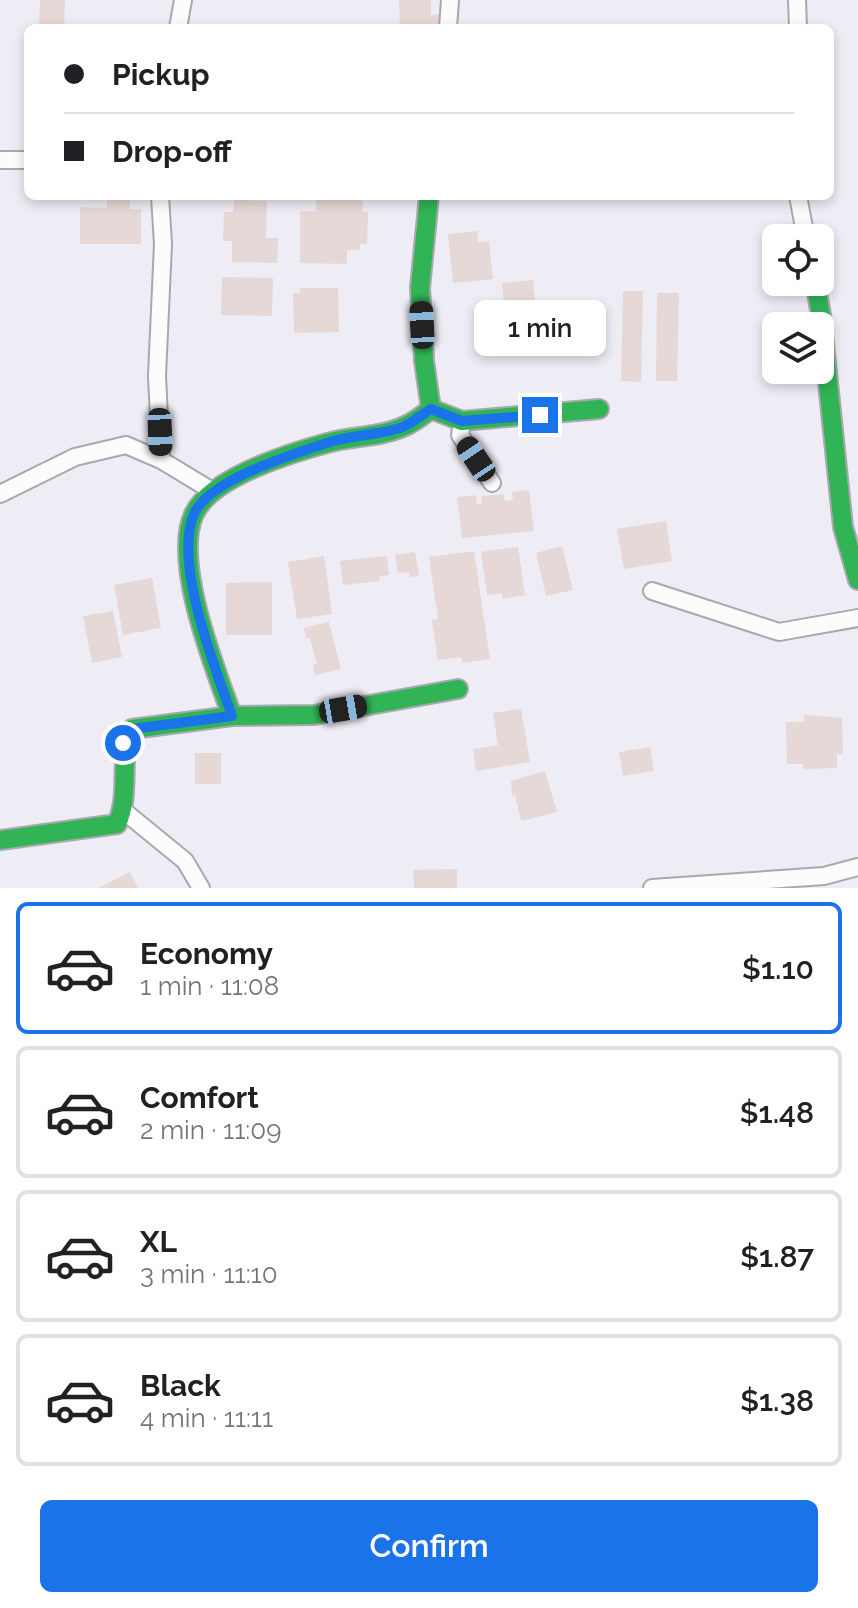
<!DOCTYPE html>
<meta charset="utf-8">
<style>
:root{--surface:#fff;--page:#f6f6f6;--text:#202124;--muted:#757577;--line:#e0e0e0;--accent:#1a73e8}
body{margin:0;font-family:Raleway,sans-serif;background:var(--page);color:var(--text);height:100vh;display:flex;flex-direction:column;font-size:30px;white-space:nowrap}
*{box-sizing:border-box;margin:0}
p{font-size:26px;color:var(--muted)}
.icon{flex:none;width:44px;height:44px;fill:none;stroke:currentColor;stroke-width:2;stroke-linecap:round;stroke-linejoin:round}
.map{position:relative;height:888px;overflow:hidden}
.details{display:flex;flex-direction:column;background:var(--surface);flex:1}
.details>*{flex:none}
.hud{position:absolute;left:24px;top:24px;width:810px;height:176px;border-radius:12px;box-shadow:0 4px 12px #0003;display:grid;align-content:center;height:176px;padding:0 40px;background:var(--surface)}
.buttons{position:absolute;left:762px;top:224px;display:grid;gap:16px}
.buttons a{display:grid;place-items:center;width:72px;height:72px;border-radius:12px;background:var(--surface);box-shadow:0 4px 12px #0003;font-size:40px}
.end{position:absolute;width:36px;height:36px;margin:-18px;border:10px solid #1a73e8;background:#fff;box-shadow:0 0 0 4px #fff}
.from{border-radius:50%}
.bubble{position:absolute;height:56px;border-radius:12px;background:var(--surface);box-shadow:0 4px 12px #0003;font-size:26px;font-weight:600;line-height:56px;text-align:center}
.car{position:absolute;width:24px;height:48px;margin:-24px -12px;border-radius:10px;box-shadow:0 0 6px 2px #0007;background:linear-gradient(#222 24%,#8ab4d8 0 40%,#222 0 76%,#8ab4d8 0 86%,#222 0)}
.hud b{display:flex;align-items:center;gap:28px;height:76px;font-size:30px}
.hud b+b{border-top:2px solid var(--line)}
.hud i{width:20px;height:20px;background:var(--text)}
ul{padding:14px 0 0;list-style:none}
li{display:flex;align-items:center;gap:24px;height:132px;margin:0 16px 12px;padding:0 24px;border:4px solid var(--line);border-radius:12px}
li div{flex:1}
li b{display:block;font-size:30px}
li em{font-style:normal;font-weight:600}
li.active{border-color:var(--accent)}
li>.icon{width:72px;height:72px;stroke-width:1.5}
.cta{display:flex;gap:16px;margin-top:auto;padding:16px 40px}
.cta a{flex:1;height:92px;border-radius:12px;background:var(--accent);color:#fff;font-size:32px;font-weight:600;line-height:92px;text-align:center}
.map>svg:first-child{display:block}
.building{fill:#e6d8d7}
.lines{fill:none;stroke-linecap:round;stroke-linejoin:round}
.street-casing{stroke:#a9a8ae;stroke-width:20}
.fast-casing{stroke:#a9a8ae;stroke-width:22}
.street{stroke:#fcfcfd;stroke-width:16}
.fast{stroke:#30b455;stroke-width:18}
.route{stroke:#1a73e8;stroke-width:10}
</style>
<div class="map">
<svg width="858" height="888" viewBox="0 0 858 888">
<rect width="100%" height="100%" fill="#eeecf4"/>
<path class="building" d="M40 0H65L64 28H39Z
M399 0H431V15L439 14V28H400Z
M316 196H358V201H363L362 212H368L367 244H360V250H347V264L300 263V211H316Z
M107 199H130V209H141V244H80V207L107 208Z
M234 200 267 201 266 238H278L277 263 232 262V241H223L224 212H233Z
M477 231 478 242 489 241 493 279 453 283 448 234Z
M222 277 273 278 272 316 221 315Z
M533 280 539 349 509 354 502 283Z
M300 288H338L339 332 294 333 293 293H300Z
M623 291H643L641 382 621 381Z
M657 293H679L677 381H656Z
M529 490 534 531 462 538 457 497 476 495 477 504H482L481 496 504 494 505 501 513 500 512 492Z
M666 521 672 561 624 569 617 529Z
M562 546 573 590 546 596 536 553Z
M518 547 525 595 502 599V593L487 595 481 552Z
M474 551 490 659 462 663 461 657 438 660 432 620 438 619 429 557Z
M415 552 419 576 410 577 409 572 398 573 395 555Z
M324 556 332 614 297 619 288 562Z
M387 556 389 575 379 576 380 581 343 585 340 561Z
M152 578 161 628 123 635 114 585Z
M272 582V635H226V583Z
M113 611 122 657 92 663 83 616Z
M329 622 341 669 315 675 313 665 317 664 310 638 306 639 304 628Z
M521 709 530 762 476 771 473 749 498 745 493 713Z
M804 715 842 718 843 754H837V768L803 769V764H787L786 722H805Z
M650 747 654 771 623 776 619 752Z
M195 753H221V784H195Z
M545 771 557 812 521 821 515 795 512 796 511 781Z
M457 869V888H414L413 870Z
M130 872 138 888H99Z"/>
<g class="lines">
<defs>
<path id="street" d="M797 0 798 28
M178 28 183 0
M448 28 450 0
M0 160H28
M160 196 163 244 157 376 161 460
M798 196 806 238
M462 421 460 435 492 483
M0 494 75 457 126 445 161 460 214 492
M652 591 779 632 858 618
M125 812 185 861 201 888
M652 888 824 876 858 867"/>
<path id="fast" d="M429 196 420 288 424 361 431 409 462 421 599 409
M815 282 821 315 843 527 858 580
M232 716C215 668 172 562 194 514 211 477 291 453 327 443 352 436 382 437 405 426 415 422 423 415 431 409
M0 840 117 824C131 793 118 760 132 729L232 716 314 715 458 689"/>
</defs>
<use href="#street" class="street-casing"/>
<use href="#fast" class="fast-casing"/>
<use href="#street" class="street"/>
<use href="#fast" class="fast"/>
</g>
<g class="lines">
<path class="route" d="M123 743 132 729 232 716C215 667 173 563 194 514 210 478 298 453 333 441 355 435 378 435 400 428 410 425 421 415 431 409L462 421 540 415"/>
</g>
</svg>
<div class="buttons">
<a><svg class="icon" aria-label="locate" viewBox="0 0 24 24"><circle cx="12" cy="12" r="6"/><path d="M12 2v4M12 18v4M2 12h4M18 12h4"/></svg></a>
<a><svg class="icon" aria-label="layers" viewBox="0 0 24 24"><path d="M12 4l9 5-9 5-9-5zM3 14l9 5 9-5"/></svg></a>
</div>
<i class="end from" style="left:123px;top:743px"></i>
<i class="end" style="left:540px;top:415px"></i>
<div class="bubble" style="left:474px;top:300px;width:132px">1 min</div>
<i class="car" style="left:422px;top:325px;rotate:357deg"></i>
<i class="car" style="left:160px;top:432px;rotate:178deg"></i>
<i class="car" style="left:476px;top:459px;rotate:326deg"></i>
<i class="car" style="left:343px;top:709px;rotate:80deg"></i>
<div class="hud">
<b><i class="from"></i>Pickup</b>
<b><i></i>Drop-off</b>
</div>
</div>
<section class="details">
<ul>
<li class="active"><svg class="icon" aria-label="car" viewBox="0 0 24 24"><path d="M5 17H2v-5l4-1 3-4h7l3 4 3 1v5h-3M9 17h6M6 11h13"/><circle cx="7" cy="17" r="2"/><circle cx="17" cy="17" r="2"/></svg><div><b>Economy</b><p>1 min · 11:08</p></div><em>$1.10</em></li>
<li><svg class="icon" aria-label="car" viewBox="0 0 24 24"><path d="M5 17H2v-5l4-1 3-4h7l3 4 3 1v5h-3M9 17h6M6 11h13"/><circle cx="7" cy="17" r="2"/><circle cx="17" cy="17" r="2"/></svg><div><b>Comfort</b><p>2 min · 11:09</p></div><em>$1.48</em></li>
<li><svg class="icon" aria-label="car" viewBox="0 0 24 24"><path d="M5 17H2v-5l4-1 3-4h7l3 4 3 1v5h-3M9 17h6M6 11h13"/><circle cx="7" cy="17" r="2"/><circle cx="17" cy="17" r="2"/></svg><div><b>XL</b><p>3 min · 11:10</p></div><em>$1.87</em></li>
<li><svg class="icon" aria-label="car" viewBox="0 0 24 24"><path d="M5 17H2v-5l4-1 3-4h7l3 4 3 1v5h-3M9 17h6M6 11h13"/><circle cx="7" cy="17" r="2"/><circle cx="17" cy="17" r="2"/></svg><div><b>Black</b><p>4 min · 11:11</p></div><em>$1.38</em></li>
</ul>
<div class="cta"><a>Confirm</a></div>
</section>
